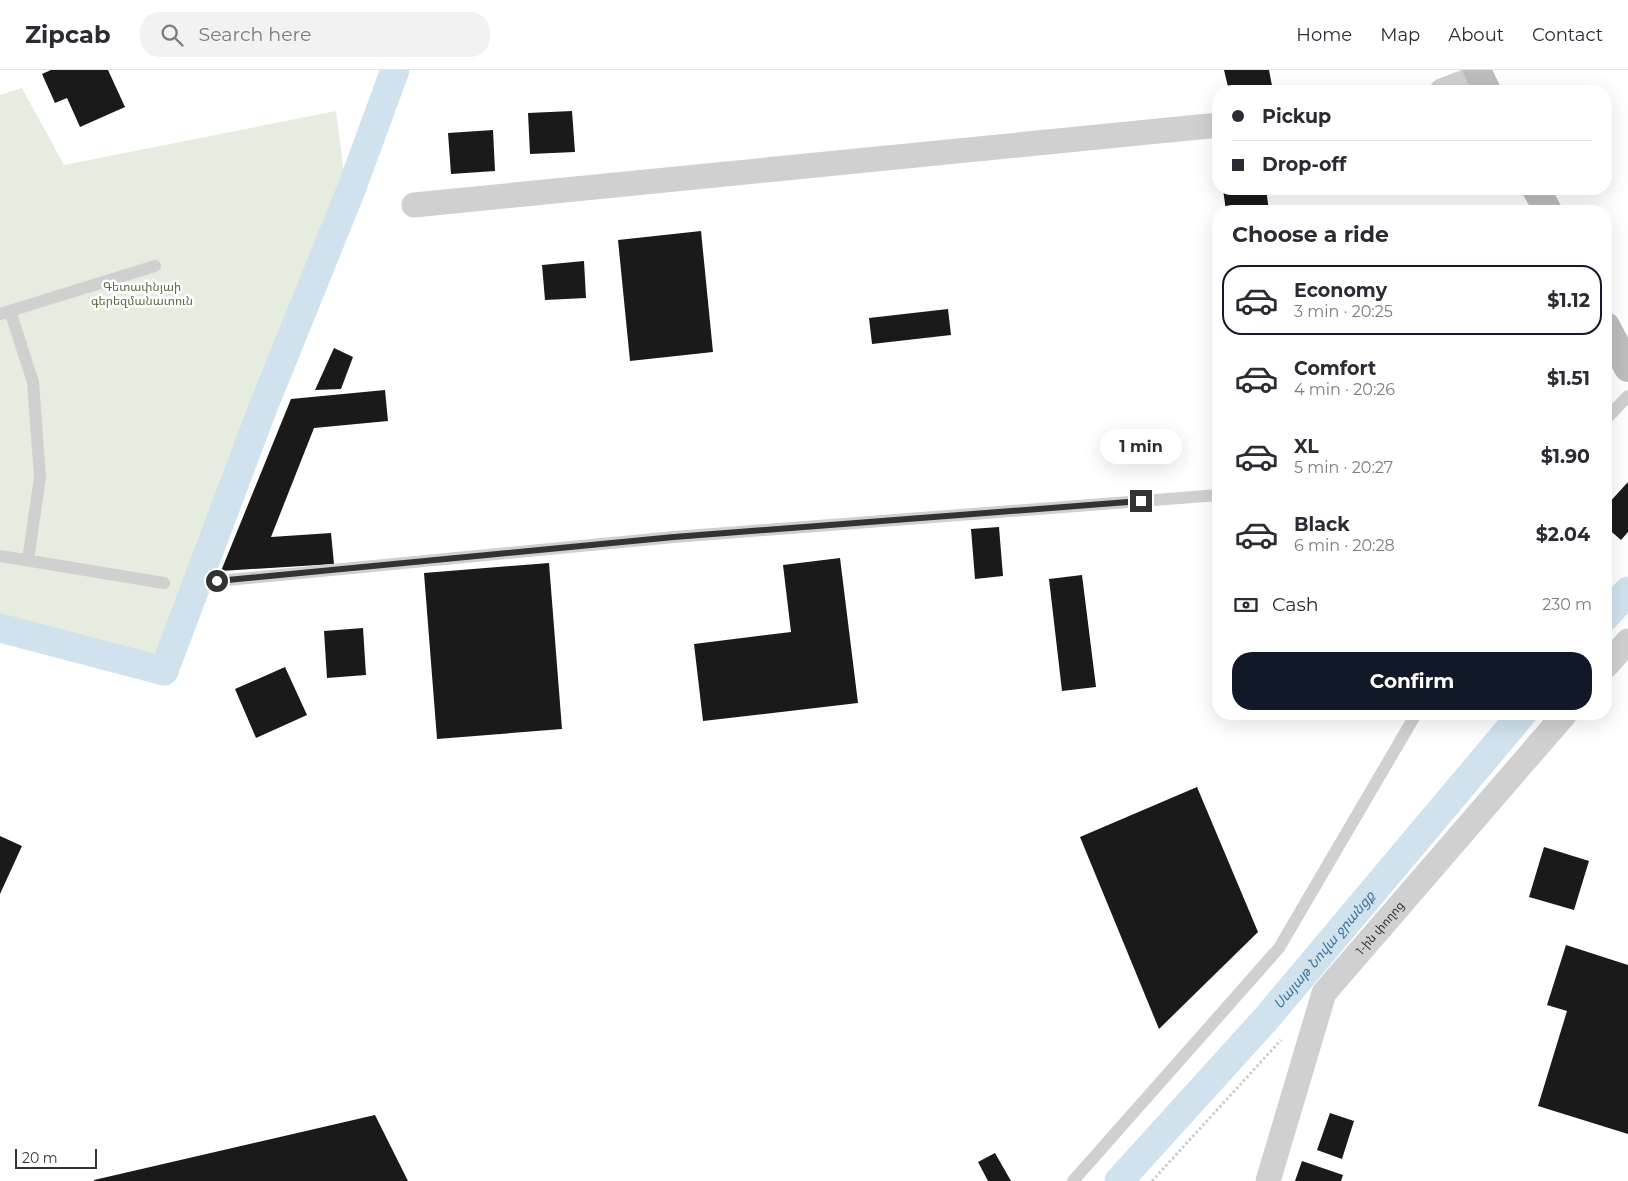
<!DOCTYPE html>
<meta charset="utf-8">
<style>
:root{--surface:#fff;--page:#f2f2f3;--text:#2b2b33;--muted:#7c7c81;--line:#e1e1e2;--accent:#111827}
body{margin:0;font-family:Montserrat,"Noto Sans Armenian",sans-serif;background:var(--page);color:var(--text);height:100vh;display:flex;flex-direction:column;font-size:19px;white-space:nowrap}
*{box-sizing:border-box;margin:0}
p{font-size:16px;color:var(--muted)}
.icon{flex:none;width:28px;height:28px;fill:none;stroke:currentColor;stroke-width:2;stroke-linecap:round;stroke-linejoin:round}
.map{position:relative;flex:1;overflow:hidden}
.details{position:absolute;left:1212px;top:135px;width:400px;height:515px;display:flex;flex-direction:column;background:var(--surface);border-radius:20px;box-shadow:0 5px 20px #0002}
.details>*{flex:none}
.banner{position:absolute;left:1212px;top:15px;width:400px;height:110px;border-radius:20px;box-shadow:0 5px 20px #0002;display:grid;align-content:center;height:110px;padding:0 20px;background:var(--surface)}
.scale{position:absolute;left:15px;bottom:12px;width:82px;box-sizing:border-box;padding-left:5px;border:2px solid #333;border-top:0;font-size:14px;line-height:18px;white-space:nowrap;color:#333;-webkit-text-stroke:4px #fff;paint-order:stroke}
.end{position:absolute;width:22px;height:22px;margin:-11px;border:6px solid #333;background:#fff;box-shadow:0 0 0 2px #fff}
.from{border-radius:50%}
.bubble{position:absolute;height:35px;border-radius:18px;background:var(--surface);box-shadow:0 5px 20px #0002;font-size:16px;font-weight:700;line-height:35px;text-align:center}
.banner b{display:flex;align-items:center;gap:18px;height:48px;font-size:19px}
.banner b+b{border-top:1px solid var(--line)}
.banner i{width:12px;height:12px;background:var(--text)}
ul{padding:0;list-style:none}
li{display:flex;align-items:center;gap:15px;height:70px;margin:0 10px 8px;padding:0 10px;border:2px solid transparent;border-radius:20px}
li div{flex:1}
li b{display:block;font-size:19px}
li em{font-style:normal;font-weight:700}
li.selected{border-color:var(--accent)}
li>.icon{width:45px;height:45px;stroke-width:1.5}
h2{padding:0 20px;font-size:22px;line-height:60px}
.pay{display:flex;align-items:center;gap:12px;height:55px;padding:0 20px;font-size:19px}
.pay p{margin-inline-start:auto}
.action{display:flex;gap:10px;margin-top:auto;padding:10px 20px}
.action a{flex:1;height:58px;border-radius:20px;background:var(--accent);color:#fff;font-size:20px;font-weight:700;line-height:58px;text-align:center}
header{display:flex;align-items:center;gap:30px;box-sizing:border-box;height:70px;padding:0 25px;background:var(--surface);border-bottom:1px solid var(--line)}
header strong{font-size:24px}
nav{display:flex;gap:28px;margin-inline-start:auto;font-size:18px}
.search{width:350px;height:45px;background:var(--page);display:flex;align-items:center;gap:12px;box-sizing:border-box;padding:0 18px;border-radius:20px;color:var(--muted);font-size:19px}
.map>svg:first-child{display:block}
.green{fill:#e6ecdf}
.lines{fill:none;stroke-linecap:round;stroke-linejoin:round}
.canal{stroke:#cfe2ee;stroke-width:29}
.building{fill:#1a1a1a}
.path{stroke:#cdcdcd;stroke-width:3;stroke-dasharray:2.5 2.5;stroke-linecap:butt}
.lane{stroke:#d0d0d0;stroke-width:12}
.street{stroke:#d0d0d0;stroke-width:25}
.secondary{stroke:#bdbdbd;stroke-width:28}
.route{stroke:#333;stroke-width:6}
.labels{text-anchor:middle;stroke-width:5;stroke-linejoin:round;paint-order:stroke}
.park-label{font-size:12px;fill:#56703f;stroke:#fff}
.street-label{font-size:12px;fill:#333;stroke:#fff}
.water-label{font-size:14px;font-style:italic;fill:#3f7597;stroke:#fff}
</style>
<header>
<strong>Zipcab</strong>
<div class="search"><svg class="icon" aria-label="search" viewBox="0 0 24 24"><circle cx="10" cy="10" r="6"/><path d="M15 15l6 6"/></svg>Search here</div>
<nav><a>Home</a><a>Map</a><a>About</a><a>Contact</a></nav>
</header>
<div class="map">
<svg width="1628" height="1111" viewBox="0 0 1628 1111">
<rect width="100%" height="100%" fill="#fff"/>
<path class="green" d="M22 18 64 95 336 41 344 103 246 345 154 594 46 557 0 546V25Z"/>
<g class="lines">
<g class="canal">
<path d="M1606 546 1628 521"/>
<path d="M0 558 164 601 262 340 351 120 395 0"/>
<path id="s1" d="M1119 1111 1265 950 1522 644"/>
</g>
</g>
<path class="building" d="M51 0H108L125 37 80 57 67 28 55 33 42 4Z
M1224 0H1269L1273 21H1229Z
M572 41 575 82 530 84 528 43Z
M493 60 495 101 451 104 448 63Z
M1223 119H1266L1269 141H1226Z
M701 161 713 282 630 291 618 170Z
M584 191 586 228 545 230 542 195Z
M948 239 951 265 872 274 869 248Z
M334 278 353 287 341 319 315 320Z
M385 320 388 351 314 358 271 467 331 463 334 494 221 501 291 329Z
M1628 412V462L1621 470 1606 457V436Z
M999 457 1003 506 975 509 971 459Z
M840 488 858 633 703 651 694 574 791 562 783 495Z
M549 493 562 659 437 669 424 503Z
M1082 505 1096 617 1062 621 1049 509Z
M363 558 366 605 327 608 324 561Z
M285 597 307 645 256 668 235 619Z
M1197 717 1258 862 1159 959 1080 767Z
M0 766 22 776 0 824Z
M1544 777 1589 791 1574 840 1529 827Z
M1566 875 1628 895V1064L1538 1036 1567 941 1547 935Z
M1330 1043 1354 1051 1342 1089 1317 1080Z
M375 1045 408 1111H94V1110Z
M995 1083 1011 1111H988L978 1092Z
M1302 1091 1343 1105 1341 1111H1295Z"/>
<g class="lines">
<path class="path" d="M1152 1111 1281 970"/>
<path class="lane" d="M10 241 33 312 40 407 28 490
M0 244 155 196
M1606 349 1628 326
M0 486 164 513
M217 511 674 467 1219 425
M1073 1111 1279 878 1416 644"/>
<g class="street">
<path d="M1442 21 1480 6"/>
<path d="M414 135 1219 55"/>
<path d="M1606 596 1628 571"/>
<path id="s2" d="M1268 1111 1324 923 1565 644"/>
</g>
<path class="secondary" d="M1477 0 1487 21
M1536 119 1548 141
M1606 256 1628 298"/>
</g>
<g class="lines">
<path class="route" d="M217 511 674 467 1141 431"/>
</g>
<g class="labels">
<g class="park-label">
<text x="142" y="221">Գետափնյաի<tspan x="142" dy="14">գերեզմանատուն</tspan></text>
</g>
<g class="street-label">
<text dy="4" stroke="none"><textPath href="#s2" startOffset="282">1-ին փողոց</textPath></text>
</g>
<g class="water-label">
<text dy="5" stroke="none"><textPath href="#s1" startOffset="309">Սայաթ Նովա ջրանցք</textPath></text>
</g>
</g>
</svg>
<div class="scale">20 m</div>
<i class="end from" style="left:217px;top:511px"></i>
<i class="end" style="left:1141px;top:431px"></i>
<div class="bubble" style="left:1100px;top:359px;width:82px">1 min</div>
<div class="banner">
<b><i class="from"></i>Pickup</b>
<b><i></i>Drop-off</b>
</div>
<section class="details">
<h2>Choose a ride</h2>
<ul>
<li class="selected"><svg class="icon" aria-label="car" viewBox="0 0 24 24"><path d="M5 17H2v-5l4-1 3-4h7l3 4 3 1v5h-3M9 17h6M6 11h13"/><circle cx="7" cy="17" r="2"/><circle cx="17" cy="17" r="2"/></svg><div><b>Economy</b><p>3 min · 20:25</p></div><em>$1.12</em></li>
<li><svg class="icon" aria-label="car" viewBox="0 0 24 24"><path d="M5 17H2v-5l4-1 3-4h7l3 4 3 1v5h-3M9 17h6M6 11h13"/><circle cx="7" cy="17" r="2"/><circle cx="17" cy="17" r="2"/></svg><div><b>Comfort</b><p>4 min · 20:26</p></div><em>$1.51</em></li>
<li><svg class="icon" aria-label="car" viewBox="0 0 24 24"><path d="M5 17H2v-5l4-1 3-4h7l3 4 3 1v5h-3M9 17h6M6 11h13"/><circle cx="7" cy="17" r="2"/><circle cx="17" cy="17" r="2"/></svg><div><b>XL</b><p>5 min · 20:27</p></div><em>$1.90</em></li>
<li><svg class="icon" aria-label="car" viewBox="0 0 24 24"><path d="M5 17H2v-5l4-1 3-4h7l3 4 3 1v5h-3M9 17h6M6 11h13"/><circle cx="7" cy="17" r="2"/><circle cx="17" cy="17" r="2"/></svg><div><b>Black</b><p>6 min · 20:28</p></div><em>$2.04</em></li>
</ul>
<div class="pay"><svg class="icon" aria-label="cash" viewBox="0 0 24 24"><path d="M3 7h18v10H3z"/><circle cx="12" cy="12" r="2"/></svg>Cash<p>230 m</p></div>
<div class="action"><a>Confirm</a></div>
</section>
</div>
